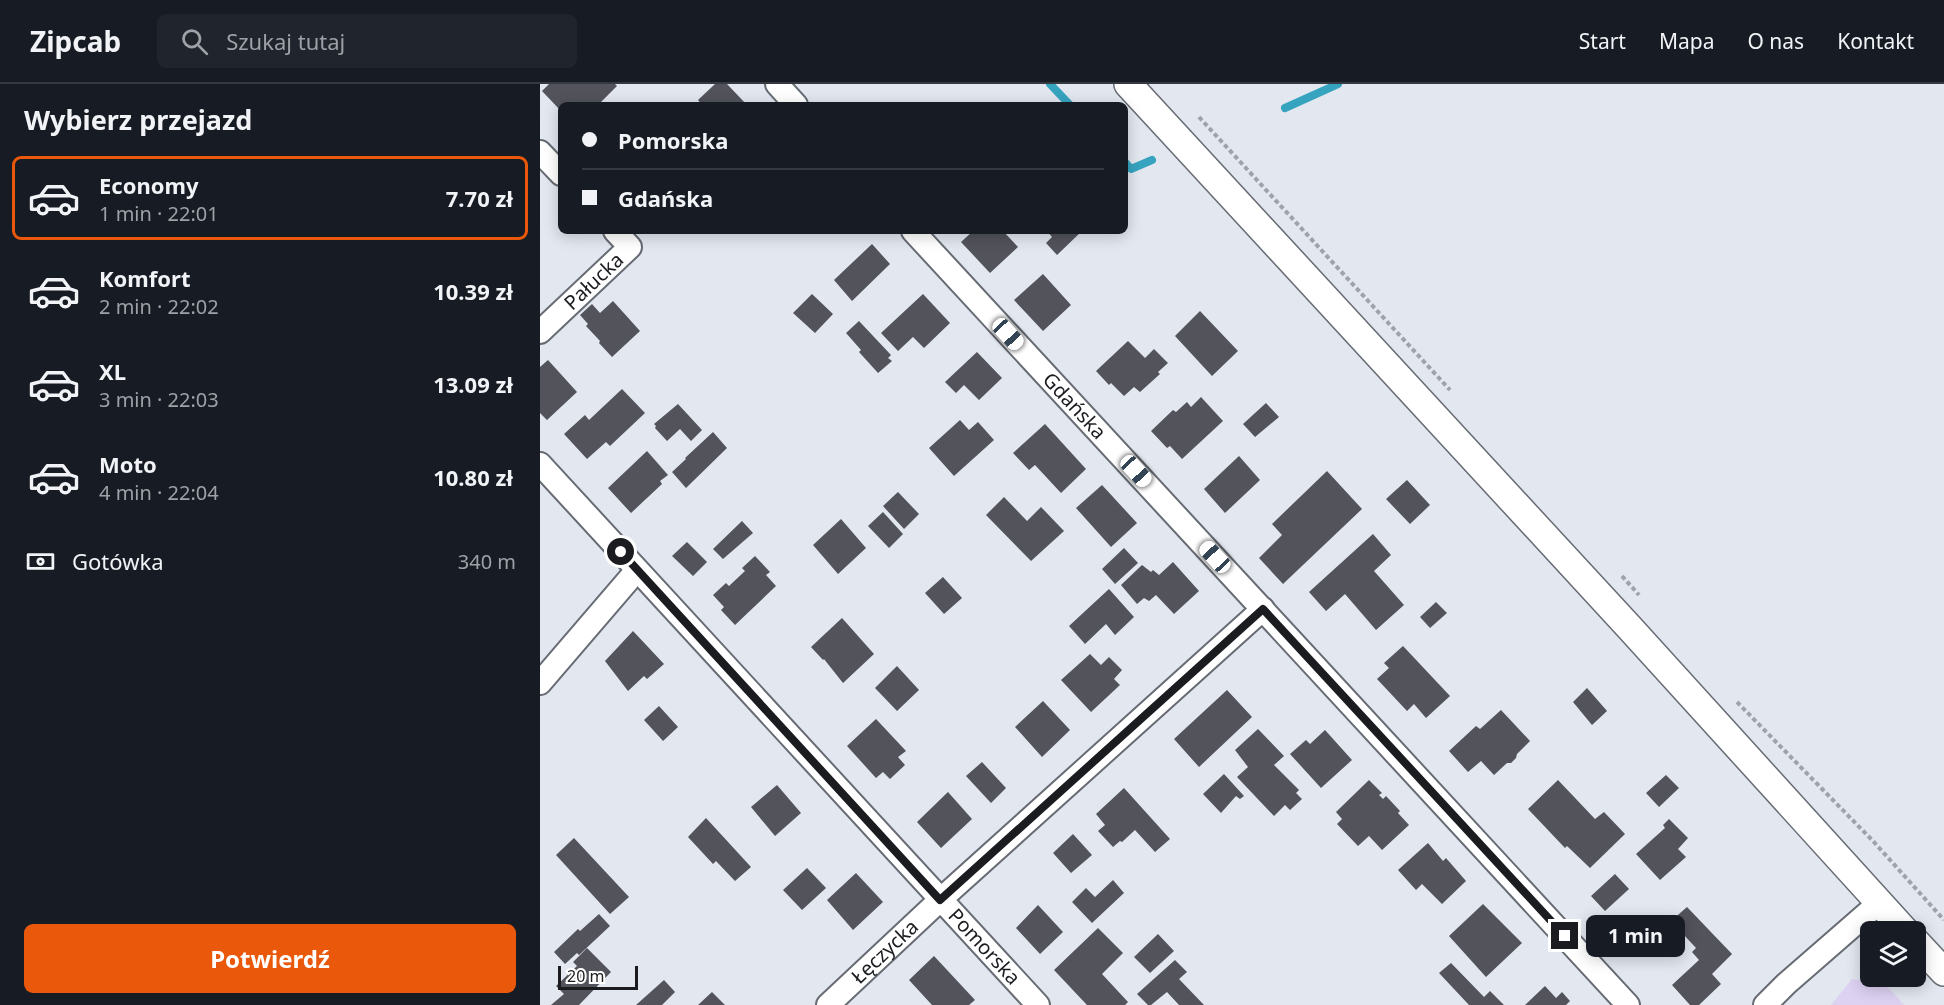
<!DOCTYPE html>
<html lang="pl">
<meta charset="utf-8">
<style>
:root{--surface:#171b24;--page:#20242c;--text:#f1f3f6;--muted:#9ea1a6;--line:#363941;--accent:#ea580c}
body{margin:0;font-family:"Noto Sans",sans-serif;background:var(--page);color:var(--text);height:100vh;display:flex;flex-direction:column;font-size:22px;white-space:nowrap}
*{box-sizing:border-box;margin:0}
p{font-size:20px;color:var(--muted)}
.icon{flex:none;width:33px;height:33px;fill:none;stroke:currentColor;stroke-width:2;stroke-linecap:round;stroke-linejoin:round}
.map{position:relative;flex:1;overflow:hidden}
.panel{display:flex;flex-direction:column;background:var(--surface);width:540px}
.panel>*{flex:none}
.top-card{position:absolute;left:18px;top:18px;width:570px;height:132px;border-radius:9px;box-shadow:0 3px 15px #0003;display:grid;align-content:center;height:132px;padding:0 24px;background:var(--surface)}
.fabs{position:absolute;left:1320px;top:837px;display:grid;gap:12px}
.fabs a{display:grid;place-items:center;width:66px;height:66px;border-radius:9px;background:var(--surface);box-shadow:0 3px 15px #0003;font-size:30px}
.scale{position:absolute;left:18px;bottom:15px;width:80px;box-sizing:border-box;padding-left:6px;border:3px solid #1a1c20;border-top:0;font-size:16px;line-height:21px;white-space:nowrap;color:#1a1c20;-webkit-text-stroke:4px #fff;paint-order:stroke}
.end{position:absolute;width:27px;height:27px;margin:-14px;border:8px solid #1a1c20;background:#fff;box-shadow:0 0 0 3px #fff}
.from{border-radius:50%}
.bubble{position:absolute;height:42px;border-radius:9px;background:var(--surface);box-shadow:0 3px 15px #0003;font-size:20px;font-weight:700;line-height:42px;text-align:center}
.car{position:absolute;width:18px;height:36px;margin:-18px -9px;border-radius:8px;box-shadow:0 0 4px 2px #0007;background:linear-gradient(#fff 24%,#345 0 40%,#fff 0 76%,#345 0 86%,#fff 0)}
.top-card b{display:flex;align-items:center;gap:21px;height:57px;font-size:22px}
.top-card b+b{border-top:2px solid var(--line)}
.top-card i{width:15px;height:15px;background:var(--text)}
ul{padding:0;list-style:none}
li{display:flex;align-items:center;gap:18px;height:84px;margin:0 12px 9px;padding:0 12px;border:3px solid transparent;border-radius:9px}
li div{flex:1}
li b{display:block;font-size:22px}
li em{font-style:normal;font-weight:700}
li.selected{border-color:var(--accent)}
li>.icon{width:54px;height:54px;stroke-width:1.5}
h2{padding:0 24px;font-size:27px;line-height:72px}
.pay{display:flex;align-items:center;gap:15px;height:66px;padding:0 24px;font-size:22px}
.pay p{margin-inline-start:auto}
.button{display:flex;gap:12px;margin-top:auto;padding:12px 24px}
.button a{flex:1;height:69px;border-radius:9px;background:var(--accent);color:#fff;font-size:24px;font-weight:700;line-height:69px;text-align:center}
header{display:flex;align-items:center;gap:36px;box-sizing:border-box;height:84px;padding:0 30px;background:var(--surface);border-bottom:2px solid var(--line)}
header strong{font-size:28px}
nav{display:flex;gap:33px;margin-inline-start:auto;font-size:21px}
.search{width:420px;height:54px;background:var(--page);display:flex;align-items:center;gap:15px;box-sizing:border-box;padding:0 21px;border-radius:9px;color:var(--muted);font-size:22px}
main{display:flex;flex:1;min-height:0}
.map>svg:first-child{display:block}
.green{fill:#ded2f3}
.lines{fill:none;stroke-linecap:round;stroke-linejoin:round}
.stream{stroke:#37a4bf;stroke-width:8}
.building{fill:#52535b}
.minor-casing{stroke:#676c74;stroke-width:26}
.tertiary-casing{stroke:#676c74;stroke-width:30}
.path{stroke:#9ea2aa;stroke-width:4;stroke-dasharray:4.5 3;stroke-linecap:butt}
.minor{stroke:#fff;stroke-width:22}
.tertiary{stroke:#fff;stroke-width:27}
.route{stroke:#1a1c20;stroke-width:8}
.labels{text-anchor:middle;stroke-width:6;stroke-linejoin:round;paint-order:stroke}
.street-label{font-size:20px;fill:#1a1c20;stroke:#fff}
</style>
<header>
<strong>Zipcab</strong>
<div class="search"><svg class="icon" aria-label="search" viewBox="0 0 24 24"><circle cx="10" cy="10" r="6"/><path d="M15 15l6 6"/></svg>Szukaj tutaj</div>
<nav><a>Start</a><a>Mapa</a><a>O nas</a><a>Kontakt</a></nav>
</header>
<main>
<section class="panel">
<h2>Wybierz przejazd</h2>
<ul>
<li class="selected"><svg class="icon" aria-label="car" viewBox="0 0 24 24"><path d="M5 17H2v-5l4-1 3-4h7l3 4 3 1v5h-3M9 17h6M6 11h13"/><circle cx="7" cy="17" r="2"/><circle cx="17" cy="17" r="2"/></svg><div><b>Economy</b><p>1 min · 22:01</p></div><em>7.70 zł</em></li>
<li><svg class="icon" aria-label="car" viewBox="0 0 24 24"><path d="M5 17H2v-5l4-1 3-4h7l3 4 3 1v5h-3M9 17h6M6 11h13"/><circle cx="7" cy="17" r="2"/><circle cx="17" cy="17" r="2"/></svg><div><b>Komfort</b><p>2 min · 22:02</p></div><em>10.39 zł</em></li>
<li><svg class="icon" aria-label="car" viewBox="0 0 24 24"><path d="M5 17H2v-5l4-1 3-4h7l3 4 3 1v5h-3M9 17h6M6 11h13"/><circle cx="7" cy="17" r="2"/><circle cx="17" cy="17" r="2"/></svg><div><b>XL</b><p>3 min · 22:03</p></div><em>13.09 zł</em></li>
<li><svg class="icon" aria-label="car" viewBox="0 0 24 24"><path d="M5 17H2v-5l4-1 3-4h7l3 4 3 1v5h-3M9 17h6M6 11h13"/><circle cx="7" cy="17" r="2"/><circle cx="17" cy="17" r="2"/></svg><div><b>Moto</b><p>4 min · 22:04</p></div><em>10.80 zł</em></li>
</ul>
<div class="pay"><svg class="icon" aria-label="cash" viewBox="0 0 24 24"><path d="M3 7h18v10H3z"/><circle cx="12" cy="12" r="2"/></svg>Gotówka<p>340 m</p></div>
<div class="button"><a>Potwierdź</a></div>
</section>
<div class="map">
<svg width="1404" height="921" viewBox="0 0 1404 921">
<rect width="100%" height="100%" fill="#e2e7f0"/>
<path class="green" d="M1312 895 1346 901 1364 921H1291Z"/>
<g class="lines">
<path class="stream" d="M510 0 530 21
M745 24 798 0
M585 78 591 85 612 76"/>
</g>
<path class="building" d="M9 0H75L77 2 58 21H21V27L2 7Z
M175 0H187L207 21H162L158 16Z
M433 147H463L478 163 450 189 421 158Z
M507 147H542L517 171 506 159 512 153Z
M332 160 350 180 312 217 294 196Z
M503 190 531 221 503 247 474 216Z
M272 210 293 230 275 249 253 229Z
M383 210 410 239 384 264 373 253 358 267 341 249Z
M73 217 100 247 72 273 59 259 60 257 46 242 48 240 40 231 52 220 60 229Z
M660 227 698 267 672 292 635 252Z
M319 237 351 271 348 274 352 277 338 289 319 268 321 266 306 249Z
M588 257 605 274 614 265 628 279 618 288 620 290 600 308 594 303 584 312 571 299 569 301 556 287Z
M437 268 462 294 439 316 424 301 416 309 405 298Z
M8 276 37 308 7 336 0 329V283Z
M82 305 105 329 70 362 66 358 47 375 24 350 45 331 49 336Z
M661 313 683 337 642 375 630 362 627 364 611 347 633 326 636 328 647 318 651 323Z
M726 319 739 333 715 353 703 340Z
M138 320 162 346 151 357 140 345 127 357 115 344 116 342 114 340Z
M420 336 429 346 438 338 454 356 414 392 389 364Z
M505 340 546 385 521 409 495 381 489 386 473 369Z
M173 348 187 364 146 404 132 388 146 375 145 374Z
M107 367 128 391 120 397 122 400 91 429 68 404Z
M699 372 720 396 685 429 664 405Z
M787 387 822 425 743 500 719 474 742 451 732 440Z
M867 396 890 421 870 440 846 415Z
M562 401 597 439 571 463 536 424Z
M358 408 379 430 364 445 343 422Z
M464 413 487 437 501 423 524 447 491 477 446 431Z
M343 428 363 450 349 464 328 442Z
M301 435 326 464 298 490 273 461Z
M202 437 213 449 183 475 173 465Z
M833 450 851 471 834 487 864 521 836 546 805 510 786 527 769 508Z
M147 458 167 478 153 492 132 472Z
M584 464 598 479 575 500 562 485Z
M215 472 230 488 226 491 236 502 195 541 181 526 184 523 173 511 186 499 189 502 205 487 202 484Z
M633 478 659 507 634 530 616 511 609 517 604 514 597 520 581 501 602 481 611 488 613 486 619 491Z
M403 493 422 514 404 530 385 509Z
M569 505 594 533 575 551 566 540 545 560 529 542Z
M896 518 907 529 890 544 880 533Z
M302 534 334 570 303 599 284 575 283 576 271 563Z
M93 547 124 580 107 595 104 592 88 607 65 577Z
M863 562 910 612 886 634 874 620 867 627 837 595 849 584 844 579Z
M550 570 561 581 569 573 582 586 574 595 580 601 551 628 521 596Z
M357 582 379 606 357 627 335 604Z
M1047 604 1067 627 1052 641 1033 618Z
M687 606 712 633 659 683 634 655Z
M503 617 530 646 502 673 475 643Z
M119 622 138 643 123 657 104 636Z
M961 626 990 657 977 670 976 674 971 679H967L954 691 941 677 928 688 909 667 936 642 940 645Z
M336 635 366 667 358 673 365 681 350 695 343 688 336 694 307 662Z
M718 645 744 672 734 681 759 706 756 709 762 715 750 726 745 721 734 732 697 693 708 683 695 666Z
M785 646 812 676 781 704 750 670 766 656 770 660Z
M442 678 466 704 451 719 426 692Z
M684 690 704 712 700 715 696 712 681 729 663 710Z
M1126 691 1139 704 1119 723 1106 709Z
M829 696 842 709 839 711 843 715 846 712 860 727 858 729 869 741 842 766 829 752 818 762 797 740 802 735 796 728Z
M1018 696 1055 735 1064 728 1085 750 1050 784 1027 762 1025 764 988 725Z
M237 701 261 729 235 752 211 723Z
M584 704 630 755 615 768 595 746 582 758 580 757 573 763 558 747 565 741 556 730Z
M408 708 432 735 401 764 377 738Z
M166 734 211 783 195 797 176 777 173 780 148 753Z
M1129 735 1148 754 1138 765 1146 773 1120 796 1096 770 1125 744 1123 741Z
M533 750 552 771 531 789 513 769Z
M34 754 89 813 70 830 16 771Z
M888 759 903 777 906 774 926 797 902 820 882 800 876 806 858 786Z
M267 784 286 804 262 826 243 806Z
M316 789 343 818 313 846 287 816Z
M1075 790 1089 805 1065 827 1051 812Z
M573 796 584 809 552 839 532 818 546 804 555 813Z
M943 820 982 859 946 893 909 852Z
M498 821 523 848 500 870 476 844Z
M1147 823 1192 870 1172 890 1181 900 1159 921H1150L1132 901 1159 876 1152 868 1156 864 1131 837Z
M59 830 70 842 39 871 37 869 25 880 14 868 38 845 40 847Z
M558 844 583 869 562 890 588 918 585 921H547L514 886Z
M618 850 634 867 610 889 594 873Z
M47 864 71 888 39 921H11L24 910 16 902 37 882 33 878Z
M394 872 435 916 429 921H392L369 896Z
M635 876 647 888 639 895 664 921H639L627 908 611 921H608L597 910Z
M911 879 944 913 950 907 964 921H929L899 889Z
M124 896 135 908 122 921H96Z
M1005 902 1016 914 1022 908 1030 917 1026 921H985Z
M172 908 185 921H158Z"/>
<g class="lines">
<defs>
<g id="minor">
<path d="M237 0 256 21"/>
<path d="M0 68 21 90"/>
<path id="s1" d="M373 147 1088 921"/>
<path id="s2" d="M0 248 90 163 75 147"/>
<path id="s3" d="M0 380 498 921"/>
<path d="M0 599 97 486"/>
<path id="s4" d="M288 921 400 816 723 525"/>
<path d="M1225 921 1246 900 1339 819"/>
</g>
<path id="tertiary" d="M588 0 1089 543 1366 848
M1376 858 1404 888"/>
</defs>
<use href="#minor" class="minor-casing"/>
<use href="#tertiary" class="tertiary-casing"/>
<path class="path" d="M659 33 910 306
M1082 492 1099 511
M1197 618 1333 757 1404 836"/>
<use href="#minor" class="minor"/>
<use href="#tertiary" class="tertiary"/>
</g>
<g class="lines">
<path class="route" d="M81 468 400 816 723 525 1025 852"/>
</g>
<g class="labels">
<g class="street-label">
<text dy="7" stroke="none"><textPath href="#s2" startOffset="74">Pałucka</textPath></text>
<text dy="7" stroke="none"><textPath href="#s1" startOffset="238">Gdańska</textPath></text>
<text dy="7" stroke="none"><textPath href="#s3" startOffset="656">Pomorska</textPath></text>
<text dy="7" stroke="none"><textPath href="#s4" startOffset="78">Łęczycka</textPath></text>
</g>
</g>
</svg>
<div class="fabs">
<a><svg class="icon" aria-label="layers" viewBox="0 0 24 24"><path d="M12 4l9 5-9 5-9-5zM3 14l9 5 9-5"/></svg></a>
</div>
<div class="scale">20 m</div>
<i class="end from" style="left:81px;top:468px"></i>
<i class="end" style="left:1025px;top:852px"></i>
<div class="bubble" style="left:1046px;top:831px;width:99px">1 min</div>
<i class="car" style="left:468px;top:250px;rotate:137deg"></i>
<i class="car" style="left:596px;top:387px;rotate:137deg"></i>
<i class="car" style="left:675px;top:473px;rotate:317deg"></i>
<div class="top-card">
<b><i class="from"></i>Pomorska</b>
<b><i></i>Gdańska</b>
</div>
</div>
</main>
